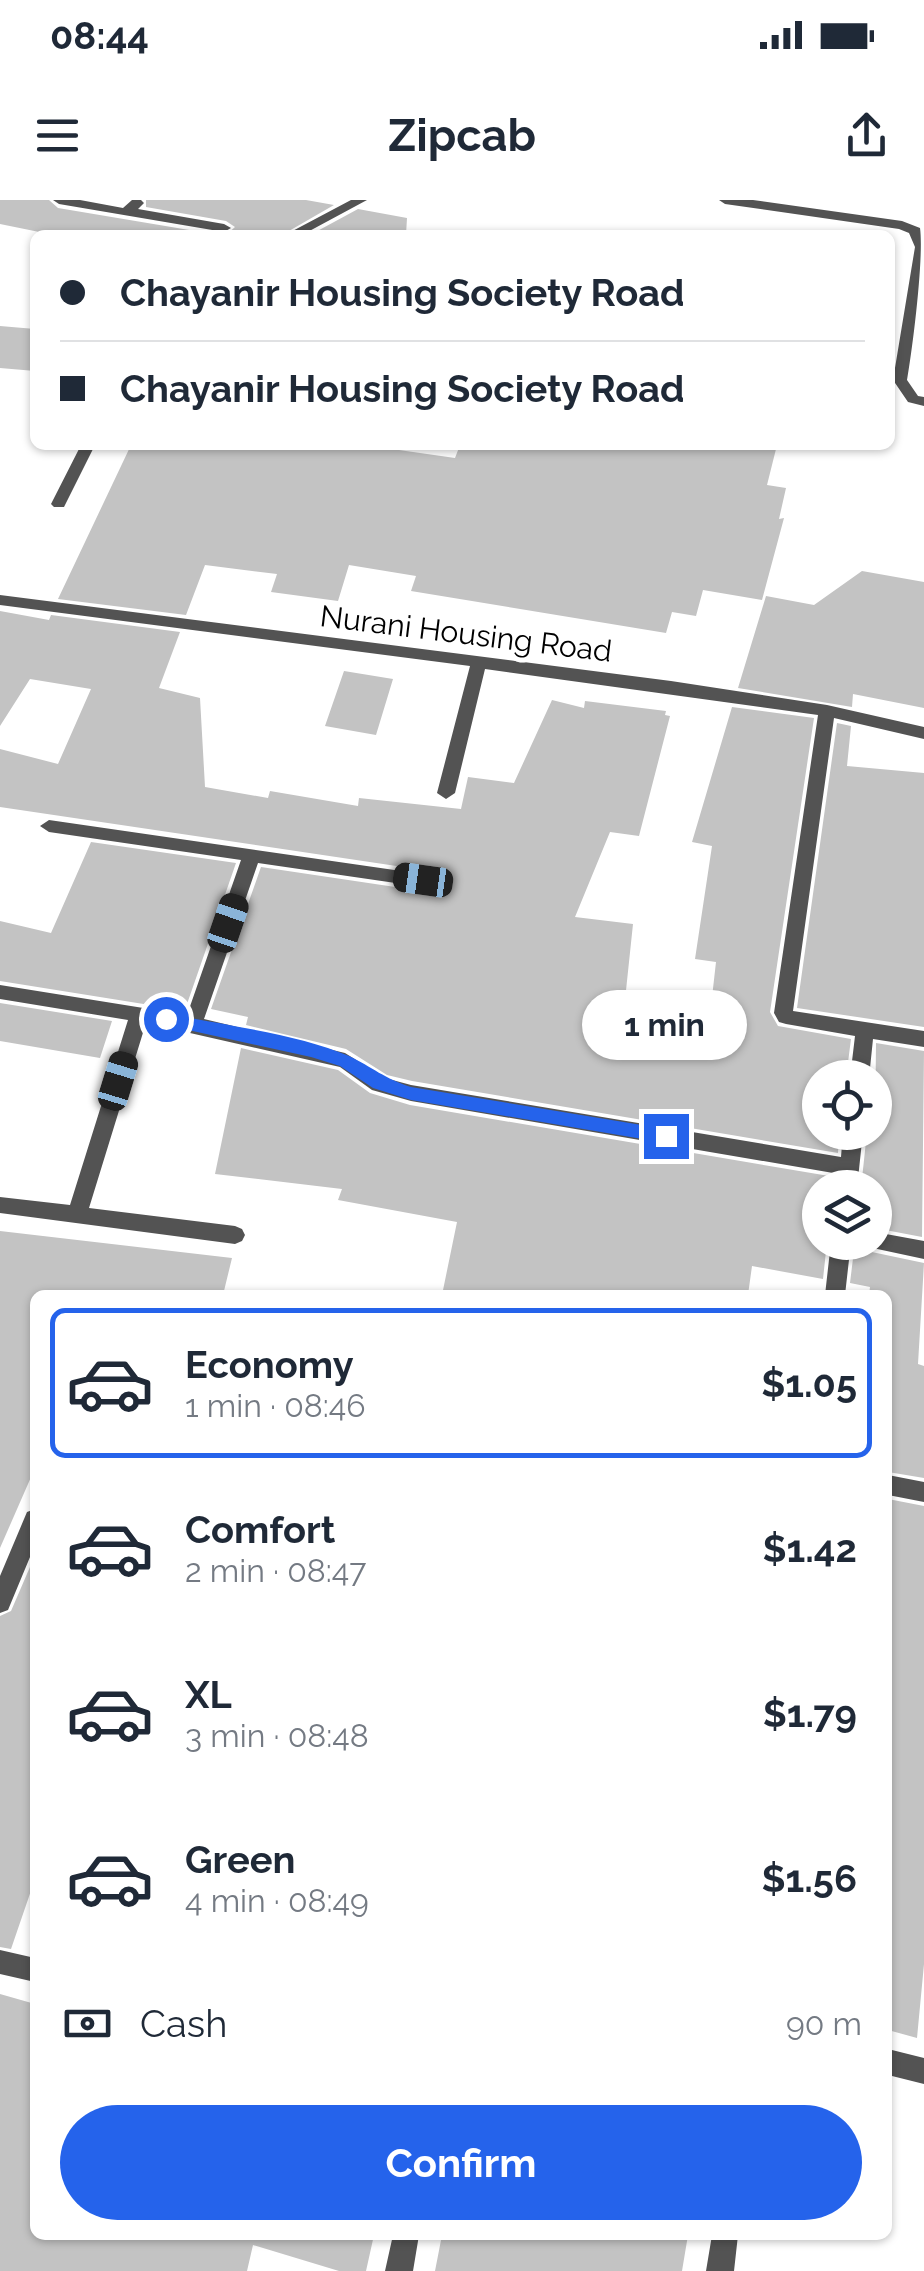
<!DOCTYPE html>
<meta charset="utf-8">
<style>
:root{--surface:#fff;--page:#f2f2f3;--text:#1f2937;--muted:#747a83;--line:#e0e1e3;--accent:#2563eb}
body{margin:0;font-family:Raleway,sans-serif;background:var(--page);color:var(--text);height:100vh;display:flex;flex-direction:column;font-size:38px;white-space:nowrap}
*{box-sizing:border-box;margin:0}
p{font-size:32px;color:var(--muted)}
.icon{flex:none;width:55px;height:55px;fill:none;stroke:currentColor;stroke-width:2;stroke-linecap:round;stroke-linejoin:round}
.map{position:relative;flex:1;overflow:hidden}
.details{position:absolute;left:30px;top:1090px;width:862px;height:950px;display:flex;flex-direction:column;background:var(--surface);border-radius:15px;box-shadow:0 2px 8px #0004}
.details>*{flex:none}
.hud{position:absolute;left:30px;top:30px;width:865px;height:220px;border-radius:15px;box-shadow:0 2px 8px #0004;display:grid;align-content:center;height:220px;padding:0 30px;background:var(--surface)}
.tools{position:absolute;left:802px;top:860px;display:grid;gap:20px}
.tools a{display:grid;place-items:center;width:90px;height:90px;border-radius:50%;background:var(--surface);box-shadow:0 2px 8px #0004;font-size:50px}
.end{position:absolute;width:45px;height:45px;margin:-22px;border:12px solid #2563eb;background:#fff;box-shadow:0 0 0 5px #fff}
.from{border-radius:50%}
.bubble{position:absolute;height:70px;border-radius:35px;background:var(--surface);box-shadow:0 2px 8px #0004;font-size:32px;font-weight:700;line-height:70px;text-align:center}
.car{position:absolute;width:30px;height:60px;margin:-30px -15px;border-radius:12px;box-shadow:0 0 8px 2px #0007;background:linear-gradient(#222 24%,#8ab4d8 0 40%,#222 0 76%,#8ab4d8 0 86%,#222 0)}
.hud b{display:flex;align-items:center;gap:35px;height:95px;font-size:38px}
.hud b+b{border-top:2px solid var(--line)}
.hud i{width:25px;height:25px;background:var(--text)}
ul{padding:18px 0 0;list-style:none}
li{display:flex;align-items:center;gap:30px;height:150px;margin:0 20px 15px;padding:0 10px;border:5px solid transparent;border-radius:15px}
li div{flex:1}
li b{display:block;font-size:38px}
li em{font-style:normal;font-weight:700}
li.current{border-color:var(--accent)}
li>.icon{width:90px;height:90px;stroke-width:1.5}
.pay{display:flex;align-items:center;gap:25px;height:110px;padding:0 30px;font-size:38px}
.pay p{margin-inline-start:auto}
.button{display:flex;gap:20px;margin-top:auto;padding:20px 30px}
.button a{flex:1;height:115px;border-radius:60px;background:var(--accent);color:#fff;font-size:40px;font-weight:700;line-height:115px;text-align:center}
.status{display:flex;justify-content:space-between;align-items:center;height:70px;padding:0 50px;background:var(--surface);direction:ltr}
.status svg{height:28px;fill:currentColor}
header{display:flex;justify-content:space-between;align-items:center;height:130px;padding:0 30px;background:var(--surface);font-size:45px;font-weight:700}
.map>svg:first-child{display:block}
.building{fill:#c3c3c3}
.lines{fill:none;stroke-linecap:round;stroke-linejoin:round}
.minor{fill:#535353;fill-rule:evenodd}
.route{fill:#2563eb}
.labels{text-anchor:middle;stroke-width:10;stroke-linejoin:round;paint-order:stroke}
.street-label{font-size:30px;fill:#000;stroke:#fff}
</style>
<div class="status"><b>08:44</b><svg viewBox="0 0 49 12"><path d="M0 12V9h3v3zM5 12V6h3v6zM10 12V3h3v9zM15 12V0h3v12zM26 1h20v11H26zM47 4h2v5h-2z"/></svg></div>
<header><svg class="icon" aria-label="menu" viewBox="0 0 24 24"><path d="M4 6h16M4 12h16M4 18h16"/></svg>Zipcab<svg class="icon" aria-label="share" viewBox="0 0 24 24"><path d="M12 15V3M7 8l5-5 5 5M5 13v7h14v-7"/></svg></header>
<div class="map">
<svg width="924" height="2071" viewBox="0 0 924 2071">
<rect width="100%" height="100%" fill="#fff"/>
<path class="building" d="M0 0H49L58 8 219 35H54L0 24Z
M146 0H306L334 5 282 35H226L235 27 226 21 146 7Z
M358 9 407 18 406 35H310Z
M0 126 35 129V171L0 168Z
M131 245H364L455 258 460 245H777L767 285 786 288 779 319 784 318 762 400 703 390 696 416 672 412 666 433 411 391 416 376 349 365 338 401 271 392 277 374 205 365 186 415 58 399Z
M862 371 924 382V508L853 494 852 507 738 488 766 396 814 405Z
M0 411 49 420 51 415 180 432 159 488 200 498 205 587 268 598 270 591 358 606 359 598 461 609 468 577 514 583 552 500 584 508 585 501 666 511 665 515 670 516 639 636 610 632 575 717 633 724 623 819 686 828 688 820 709 824 716 762 695 759 712 646 692 642 732 507 814 518 770 812 778 826 851 839 846 878H820V932H839L838 953 412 881 387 875 346 849 246 825 248 817 211 809 261 667 422 691 432 687 435 678 430 671 0 607V549L58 564 91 489 30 479 0 526Z
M344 471 393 479 376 535 325 526Z
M837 523 851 526 847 566 924 573V827L797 808Z
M91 642 236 663 187 804 181 810 0 781V721L51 733Z
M0 803 112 821 100 858 0 841Z
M876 843 924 851 922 1037 875 1028V988H861L867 932H875Z
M241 848 338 870 370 893 410 905 835 977 833 988H820V1042H827L823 1079 752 1066 748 1095H442L457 1022 338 1000 342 989 215 974Z
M0 1031 232 1058 223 1095H35V1268L0 1348Z
M855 1042H863L867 1051 924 1063 918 1164 924 1166V1278L888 1272V1095H869L870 1087 850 1083Z
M888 1299 924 1306V1764L917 1838 888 1830Z
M33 1360 35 1679 11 1749 0 1747V1416L11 1411Z
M0 1794 35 1804V2035H374L366 2071H339L253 2045 247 2071H0Z
M442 2035H688L682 2071H435Z"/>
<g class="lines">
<path class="minor" d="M53 0H80L123 8 132 0H141L144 3 138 9 224 24 231 28 224 32 59 4Z
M351 0H367L302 35H285Z
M719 0H753L902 21 920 28C924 56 913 146 907 180L918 196 924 197V206L908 202 893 180 915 47 909 33 899 29 725 4Z
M81 245H95L64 307H54L51 304Z
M0 395 671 481 827 505 924 527V539L834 518 793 811 924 831V847L873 839 869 878H850L855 836 786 824 779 822 774 813 818 515 485 469 455 593 446 599 437 593 470 466 0 405Z
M49 620 429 675 432 680 429 685 423 687 258 663 204 819 345 853 385 878 411 885 841 957 843 932H863L857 988H837L839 974 411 901 372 890 340 867 146 823 89 1008 235 1026 242 1029 245 1035 242 1041 235 1044 0 1013V997L70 1005 128 820 0 799V785L187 815 241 660 49 632 40 626Z
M875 1032 924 1041V1059L868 1047 866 1042H875Z
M831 1042H851L845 1095H825Z
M888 1275 924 1282V1302L888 1295Z
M35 1309V1345L8 1410 0 1413V1376L27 1312Z
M0 1750 35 1758V1782L0 1774Z
M888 1849 924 1858V1884L888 1875Z
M393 2035H419L413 2071H385Z
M712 2035H738L734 2071H706Z"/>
</g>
<path class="route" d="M166 813C221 825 299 834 349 856 372 867 385 879 411 887L666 929 674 936 666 943 411 900 373 888 340 866 311 857 161 824 158 819Z"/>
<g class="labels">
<g class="street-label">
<text transform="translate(466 434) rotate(7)" y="10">Nurani Housing Road</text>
</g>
</g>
</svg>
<div class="tools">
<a><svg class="icon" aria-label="locate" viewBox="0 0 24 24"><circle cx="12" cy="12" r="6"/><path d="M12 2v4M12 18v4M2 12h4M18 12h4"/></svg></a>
<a><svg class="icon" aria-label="layers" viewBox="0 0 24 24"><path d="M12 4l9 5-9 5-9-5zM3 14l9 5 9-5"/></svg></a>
</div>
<i class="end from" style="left:166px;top:819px"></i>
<i class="end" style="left:666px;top:936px"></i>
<div class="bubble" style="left:582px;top:790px;width:165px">1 min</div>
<i class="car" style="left:423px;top:680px;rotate:278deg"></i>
<i class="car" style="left:228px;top:723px;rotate:19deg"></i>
<i class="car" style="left:118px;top:881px;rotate:17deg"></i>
<div class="hud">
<b><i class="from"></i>Chayanir Housing Society Road</b>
<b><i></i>Chayanir Housing Society Road</b>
</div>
<section class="details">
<ul>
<li class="current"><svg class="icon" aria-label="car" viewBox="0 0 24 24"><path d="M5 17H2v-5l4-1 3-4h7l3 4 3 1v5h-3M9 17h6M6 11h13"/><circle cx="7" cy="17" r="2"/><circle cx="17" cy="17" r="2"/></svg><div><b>Economy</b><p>1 min · 08:46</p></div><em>$1.05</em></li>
<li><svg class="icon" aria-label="car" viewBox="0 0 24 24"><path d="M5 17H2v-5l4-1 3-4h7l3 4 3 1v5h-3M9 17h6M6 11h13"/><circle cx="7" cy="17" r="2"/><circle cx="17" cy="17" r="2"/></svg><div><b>Comfort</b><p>2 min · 08:47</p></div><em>$1.42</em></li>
<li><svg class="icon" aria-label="car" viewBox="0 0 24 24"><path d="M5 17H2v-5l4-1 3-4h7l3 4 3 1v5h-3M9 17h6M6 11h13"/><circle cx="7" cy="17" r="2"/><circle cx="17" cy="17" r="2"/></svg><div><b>XL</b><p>3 min · 08:48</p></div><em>$1.79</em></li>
<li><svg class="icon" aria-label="car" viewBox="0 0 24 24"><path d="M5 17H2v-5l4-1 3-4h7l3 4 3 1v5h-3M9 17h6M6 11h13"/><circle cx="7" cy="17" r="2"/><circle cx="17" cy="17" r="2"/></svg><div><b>Green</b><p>4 min · 08:49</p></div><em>$1.56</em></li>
</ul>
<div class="pay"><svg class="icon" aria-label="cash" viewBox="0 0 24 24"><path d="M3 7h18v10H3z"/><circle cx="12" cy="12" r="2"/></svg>Cash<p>90 m</p></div>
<div class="button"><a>Confirm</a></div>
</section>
</div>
